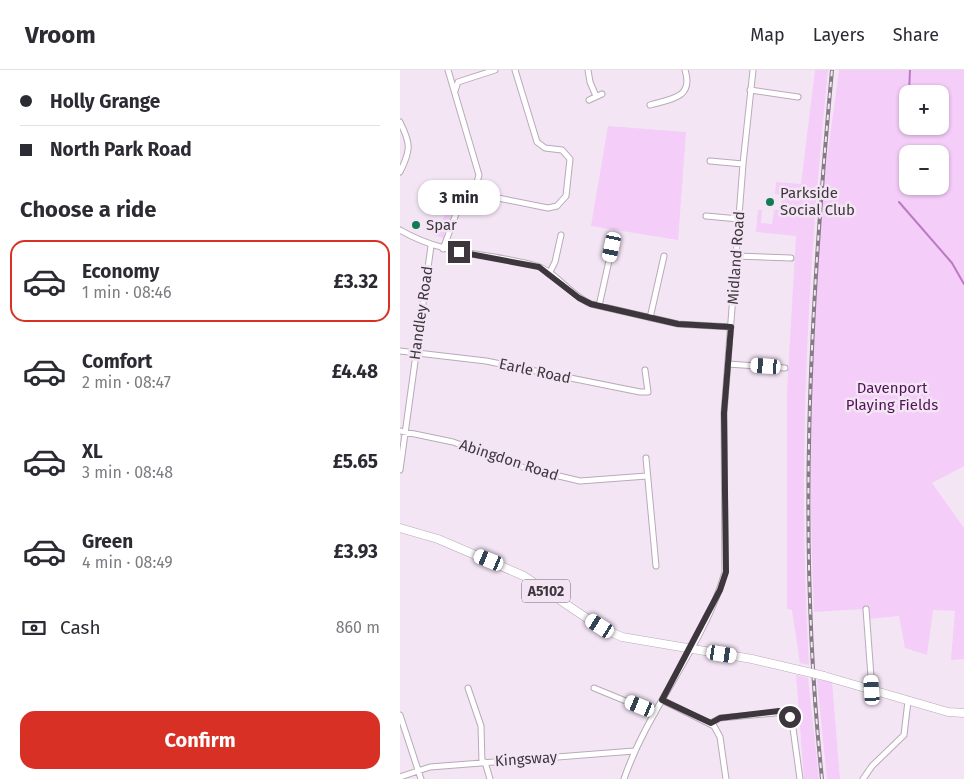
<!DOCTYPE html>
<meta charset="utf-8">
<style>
:root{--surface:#fff;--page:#f2f2f3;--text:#2b2b33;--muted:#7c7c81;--line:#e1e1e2;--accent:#d93025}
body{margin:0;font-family:"Fira Sans",sans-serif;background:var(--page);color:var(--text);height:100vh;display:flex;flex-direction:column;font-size:19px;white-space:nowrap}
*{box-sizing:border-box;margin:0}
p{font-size:16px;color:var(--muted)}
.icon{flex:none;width:28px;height:28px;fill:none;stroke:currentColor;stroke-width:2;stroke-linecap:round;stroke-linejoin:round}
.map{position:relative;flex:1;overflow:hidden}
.panel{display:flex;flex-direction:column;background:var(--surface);width:400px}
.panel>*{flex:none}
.hud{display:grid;align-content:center;height:110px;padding:0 20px;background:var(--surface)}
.controls{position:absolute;left:499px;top:15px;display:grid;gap:10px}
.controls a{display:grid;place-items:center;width:50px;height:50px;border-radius:10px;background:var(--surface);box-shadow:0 1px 4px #0004;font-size:25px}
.end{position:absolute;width:22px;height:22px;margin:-11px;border:6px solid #3d373d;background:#fff;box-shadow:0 0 0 2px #fff}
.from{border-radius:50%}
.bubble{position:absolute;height:35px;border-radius:15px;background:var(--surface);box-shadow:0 1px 4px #0004;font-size:16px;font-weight:700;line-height:35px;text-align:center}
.car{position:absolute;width:15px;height:30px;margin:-15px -8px;border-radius:6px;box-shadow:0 0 4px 1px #0007;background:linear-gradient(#fff 24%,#345 0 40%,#fff 0 76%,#345 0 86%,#fff 0)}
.hud b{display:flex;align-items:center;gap:18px;height:48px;font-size:19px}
.hud b+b{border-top:1px solid var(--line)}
.hud i{width:12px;height:12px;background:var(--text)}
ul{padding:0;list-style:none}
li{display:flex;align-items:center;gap:15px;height:82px;margin:0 10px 8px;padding:0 10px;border:2px solid transparent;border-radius:15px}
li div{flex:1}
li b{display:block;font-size:19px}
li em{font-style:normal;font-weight:700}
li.selected{border-color:var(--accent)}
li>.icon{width:45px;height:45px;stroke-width:1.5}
h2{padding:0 20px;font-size:22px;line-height:60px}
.pay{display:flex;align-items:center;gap:12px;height:55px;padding:0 20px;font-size:19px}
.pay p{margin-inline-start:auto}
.button{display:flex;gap:10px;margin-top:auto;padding:10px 20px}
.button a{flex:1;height:58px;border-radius:15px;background:var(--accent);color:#fff;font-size:20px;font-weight:700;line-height:58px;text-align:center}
header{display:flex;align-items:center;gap:30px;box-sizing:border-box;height:70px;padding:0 25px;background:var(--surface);border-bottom:1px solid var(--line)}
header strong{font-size:24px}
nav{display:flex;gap:28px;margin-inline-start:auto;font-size:18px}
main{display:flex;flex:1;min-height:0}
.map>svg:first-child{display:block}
.green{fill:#f4cdf8;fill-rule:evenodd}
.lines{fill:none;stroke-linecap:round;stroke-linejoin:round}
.stream{stroke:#bb7ac3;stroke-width:2}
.minor-casing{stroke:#b8aab9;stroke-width:7}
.primary-casing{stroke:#b8aab9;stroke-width:9}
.minor{stroke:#fff;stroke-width:5}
.primary{stroke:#fff;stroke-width:8}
.rail-casing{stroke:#857b85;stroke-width:4}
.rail{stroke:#f4e5f5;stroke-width:2;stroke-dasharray:5.5;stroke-linecap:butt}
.primary-bridge-casing{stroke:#b8aab9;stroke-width:9;stroke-linecap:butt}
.primary-bridge{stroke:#fff;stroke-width:8}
.route{stroke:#3d373d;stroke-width:6}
.poi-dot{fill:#127b54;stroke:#f4e5f5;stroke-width:2}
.labels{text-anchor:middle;stroke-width:5;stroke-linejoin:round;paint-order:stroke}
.shield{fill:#f4e5f5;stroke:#746b74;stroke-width:1}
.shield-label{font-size:14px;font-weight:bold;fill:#3d373d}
.poi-label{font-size:15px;fill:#3d373d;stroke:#f4e5f5;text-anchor:start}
.street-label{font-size:15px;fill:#3d373d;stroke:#f4e5f5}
.park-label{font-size:15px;fill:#4f1356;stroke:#f4e5f5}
</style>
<header>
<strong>Vroom</strong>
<nav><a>Map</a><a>Layers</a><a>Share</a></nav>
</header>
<main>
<section class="panel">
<div class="hud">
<b><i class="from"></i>Holly Grange</b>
<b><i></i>North Park Road</b>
</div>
<h2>Choose a ride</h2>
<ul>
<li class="selected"><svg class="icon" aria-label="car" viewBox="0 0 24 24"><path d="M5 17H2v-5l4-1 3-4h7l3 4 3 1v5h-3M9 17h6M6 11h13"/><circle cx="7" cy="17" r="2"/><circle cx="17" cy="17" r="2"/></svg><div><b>Economy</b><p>1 min · 08:46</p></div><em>£3.32</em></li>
<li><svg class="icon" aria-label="car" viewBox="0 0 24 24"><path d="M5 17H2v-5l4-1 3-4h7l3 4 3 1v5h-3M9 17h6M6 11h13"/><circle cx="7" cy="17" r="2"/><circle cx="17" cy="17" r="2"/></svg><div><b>Comfort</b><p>2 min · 08:47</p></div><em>£4.48</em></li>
<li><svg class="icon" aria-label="car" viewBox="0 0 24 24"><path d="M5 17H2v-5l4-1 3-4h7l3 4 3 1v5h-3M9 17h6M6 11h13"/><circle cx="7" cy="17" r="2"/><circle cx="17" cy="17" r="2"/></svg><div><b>XL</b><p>3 min · 08:48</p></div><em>£5.65</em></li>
<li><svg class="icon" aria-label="car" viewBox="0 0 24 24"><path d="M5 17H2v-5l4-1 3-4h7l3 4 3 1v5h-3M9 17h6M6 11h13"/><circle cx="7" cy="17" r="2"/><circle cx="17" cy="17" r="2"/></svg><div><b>Green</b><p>4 min · 08:49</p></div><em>£3.93</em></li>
</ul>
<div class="pay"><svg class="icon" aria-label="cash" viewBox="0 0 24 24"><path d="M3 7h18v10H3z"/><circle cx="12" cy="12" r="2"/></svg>Cash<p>860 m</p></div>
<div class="button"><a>Confirm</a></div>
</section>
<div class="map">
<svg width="564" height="709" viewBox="0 0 564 709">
<rect width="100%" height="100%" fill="#f4e5f5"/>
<path class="green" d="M415 0H428C408 198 397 396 409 595L400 593 392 540 387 539V322L396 166 356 162 358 140H362L361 153 372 154 374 140H381L382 125 375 124 376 112 401 114Z
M439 0H564V396L532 413 564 458V589L551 590 555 541 533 540 527 585 505 578 499 546 468 549 464 539 414 542C408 409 410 276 421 143 425 96 433 48 439 0ZM508 24H540V56H508ZM508 84H540V116H508Z
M208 56 286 62 278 170 191 156Z
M50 135 55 137 43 168 35 165Z
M396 605 408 608 419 709H404Z
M417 610 432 612 440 709H427Z"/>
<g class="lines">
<path class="stream" d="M509 24 510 0
M507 60 508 56
M499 132 552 193 564 214"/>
<defs>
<path id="minor" d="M188 0 190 12 196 26
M350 20 398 27
M55 21 58 12 95 0
M189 30 202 24
M250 35C271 29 294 28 285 0
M0 52C11 74 11 80 0 102
M310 91 343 94
M77 112 93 127 148 138 157 136 166 126 170 89 162 80 145 78 137 72 115 0
M306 146 339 149
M0 160C46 187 89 182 137 196 156 202 171 226 191 234L278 254 331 257
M43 179 63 125 77 112 79 105 48 0
M336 186 391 188
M149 204 155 192 161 165
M199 236 212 177
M250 248 264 186
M0 281 86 291 240 322H248L245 300
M328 294 385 298
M0 361 53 372 125 398 180 411 247 406
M246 388 256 496
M0 400 31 176
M466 539 472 620
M68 618 81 656 82 693
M194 618 255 643
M262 630 314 656 320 667 326 709
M0 645 21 709
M311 653 320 648 385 642 392 651 400 709
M85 692 90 709
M0 707 30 697 234 681
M224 709C249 636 304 576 325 502L324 343 343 94 353 0
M463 709 472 696 504 665 508 631"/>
<path id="primary" d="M0 458 38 469 124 506 200 557 222 567 352 589 399 600
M424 606 548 642 564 643"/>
</defs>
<use href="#minor" class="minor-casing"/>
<use href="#primary" class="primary-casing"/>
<use href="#minor" class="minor"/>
<use href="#primary" class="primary"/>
<defs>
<path id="rail" d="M422 709C397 472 410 237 432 0"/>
</defs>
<use href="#rail" class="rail-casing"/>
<use href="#rail" class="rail"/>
<defs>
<path id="primary-bridge" d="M399 600 424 606"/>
</defs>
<use href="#primary-bridge" class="primary-bridge-casing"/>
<use href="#primary-bridge" class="primary-bridge"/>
</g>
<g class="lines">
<path class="route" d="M59 182 139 197 179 228 191 234 278 254 331 257 324 343 326 502 320 520 262 630 311 653 320 648 379 641 390 647"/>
</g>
<g class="poi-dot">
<circle cx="370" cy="132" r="5"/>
<circle cx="16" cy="155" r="5"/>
</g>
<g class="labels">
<rect class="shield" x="122" y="509.5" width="48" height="23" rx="4"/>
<g class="shield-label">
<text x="146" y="526">A5102</text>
</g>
<g class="poi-label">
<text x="380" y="128">Parkside<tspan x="380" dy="17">Social Club</tspan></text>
<text x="26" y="160">Spar</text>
</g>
<g class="street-label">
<text transform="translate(336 188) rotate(-86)" y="5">Midland Road</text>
<text transform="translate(21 243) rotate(-82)" y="5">Handley Road</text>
<text transform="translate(135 301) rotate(12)" y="5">Earle Road</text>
<text transform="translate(109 390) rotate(18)" y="5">Abingdon Road</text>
<text transform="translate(126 689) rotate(-4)" y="5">Kingsway</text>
</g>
<g class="park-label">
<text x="492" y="323">Davenport<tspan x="492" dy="17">Playing Fields</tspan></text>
</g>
</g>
</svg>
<div class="controls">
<a>+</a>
<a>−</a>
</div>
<i class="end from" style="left:390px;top:647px"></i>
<i class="end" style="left:59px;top:182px"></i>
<div class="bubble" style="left:18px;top:110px;width:82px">3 min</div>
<i class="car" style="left:212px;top:177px;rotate:192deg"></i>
<i class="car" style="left:366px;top:296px;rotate:274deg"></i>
<i class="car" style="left:89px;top:490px;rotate:292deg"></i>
<i class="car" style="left:200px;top:556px;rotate:303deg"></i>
<i class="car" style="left:322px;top:584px;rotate:99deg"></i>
<i class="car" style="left:472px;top:620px;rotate:356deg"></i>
<i class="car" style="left:240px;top:636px;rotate:292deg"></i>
</div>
</main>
